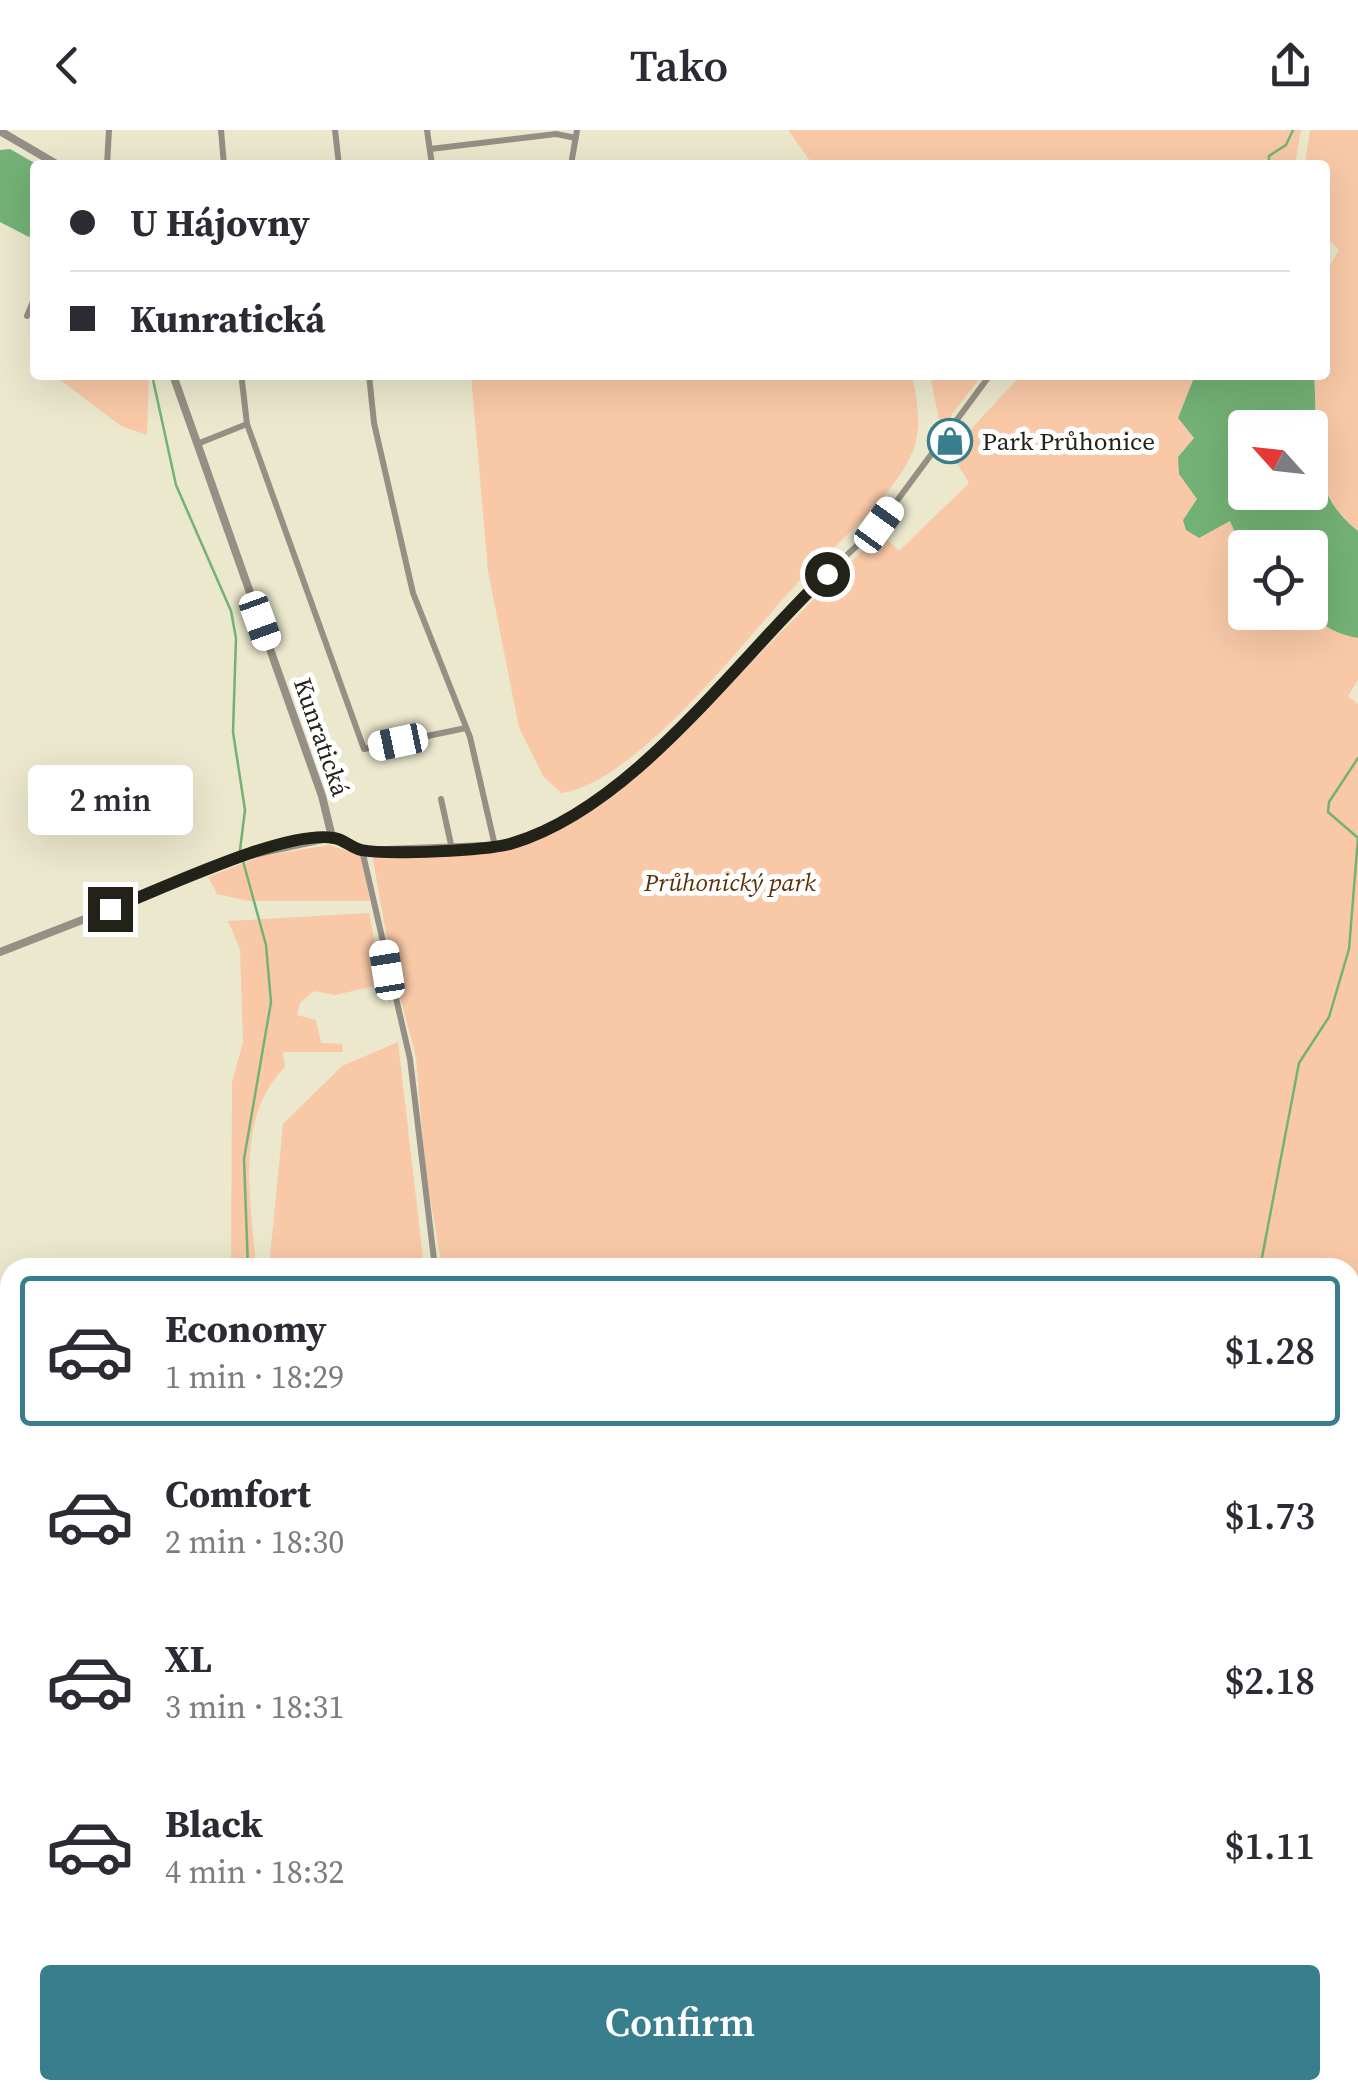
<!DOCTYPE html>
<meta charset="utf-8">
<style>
:root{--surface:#fff;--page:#f7f7f7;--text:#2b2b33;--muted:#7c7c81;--line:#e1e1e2;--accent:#397e8c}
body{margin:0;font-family:"Source Serif 4",serif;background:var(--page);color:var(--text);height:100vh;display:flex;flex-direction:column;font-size:38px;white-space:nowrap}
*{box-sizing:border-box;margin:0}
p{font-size:32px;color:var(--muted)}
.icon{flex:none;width:55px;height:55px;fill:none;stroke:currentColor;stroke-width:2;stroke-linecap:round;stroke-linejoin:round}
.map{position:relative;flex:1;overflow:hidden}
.drawer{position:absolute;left:0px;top:1128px;width:1360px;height:842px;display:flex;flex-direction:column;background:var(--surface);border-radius:30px 30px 0 0;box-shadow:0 10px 40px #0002}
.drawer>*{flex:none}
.guide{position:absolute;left:30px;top:30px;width:1300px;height:220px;border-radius:10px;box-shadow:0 10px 40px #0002;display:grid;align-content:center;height:220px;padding:0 40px;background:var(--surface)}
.needle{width:65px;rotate:297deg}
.tools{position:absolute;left:1228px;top:280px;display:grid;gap:20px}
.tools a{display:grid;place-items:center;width:100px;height:100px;border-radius:10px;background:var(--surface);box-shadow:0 10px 40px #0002;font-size:50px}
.end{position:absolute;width:45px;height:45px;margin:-22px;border:12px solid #232218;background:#fff;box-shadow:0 0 0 5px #fff}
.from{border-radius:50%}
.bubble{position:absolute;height:70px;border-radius:10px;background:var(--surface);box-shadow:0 10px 40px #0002;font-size:32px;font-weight:600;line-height:70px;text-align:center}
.car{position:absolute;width:30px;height:60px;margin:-30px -15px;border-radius:12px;box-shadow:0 0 8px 2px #0007;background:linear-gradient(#fff 24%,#345 0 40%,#fff 0 76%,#345 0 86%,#fff 0)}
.guide b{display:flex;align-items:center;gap:35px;height:95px;font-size:38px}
.guide b+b{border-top:2px solid var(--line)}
.guide i{width:25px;height:25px;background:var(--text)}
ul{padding:18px 0 0;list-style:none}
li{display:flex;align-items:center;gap:30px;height:150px;margin:0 20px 15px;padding:0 20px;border:5px solid transparent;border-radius:10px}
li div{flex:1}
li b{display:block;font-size:38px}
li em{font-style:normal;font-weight:600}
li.selected{border-color:var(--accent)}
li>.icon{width:90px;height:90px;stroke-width:1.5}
.primary-button{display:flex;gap:20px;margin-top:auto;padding:20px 40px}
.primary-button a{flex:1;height:115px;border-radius:10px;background:var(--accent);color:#fff;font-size:40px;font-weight:600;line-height:115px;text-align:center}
header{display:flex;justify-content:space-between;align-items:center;height:130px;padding:0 40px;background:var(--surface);font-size:45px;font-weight:600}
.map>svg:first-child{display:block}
.green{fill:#f9c9a7}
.water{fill:#73b276;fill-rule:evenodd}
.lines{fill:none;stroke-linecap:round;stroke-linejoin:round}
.stream{stroke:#73b276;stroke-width:2.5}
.minor{stroke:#958f85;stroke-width:6}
.tertiary{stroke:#958f85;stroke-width:8}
.route{stroke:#232218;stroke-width:12}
.labels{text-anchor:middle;stroke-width:10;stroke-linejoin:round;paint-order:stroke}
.poi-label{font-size:25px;fill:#232218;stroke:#fff;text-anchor:start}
.street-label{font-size:25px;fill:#232218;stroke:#fff}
.park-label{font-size:25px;font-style:italic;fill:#5d3005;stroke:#fff}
</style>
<header><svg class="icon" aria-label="back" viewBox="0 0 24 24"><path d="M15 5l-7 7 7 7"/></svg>Tako<svg class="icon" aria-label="share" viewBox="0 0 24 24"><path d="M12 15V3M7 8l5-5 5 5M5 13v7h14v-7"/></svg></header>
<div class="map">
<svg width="1358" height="1969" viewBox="0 0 1358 1969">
<rect width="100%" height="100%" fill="#ebe8cd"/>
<path class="green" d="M788 0H1301L1295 35H813Z
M1310 0H1358V401C1304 356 1319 308 1314 245H1325V143L1339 120 1325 106V35H1305Z
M54 245H149L147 305 121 296Z
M471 245H912C917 267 922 299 913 321 890 374 831 416 793 458 743 513 634 654 561 663L543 646 519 598 488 441Z
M929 245H982L941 299 930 245Z
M1021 245H1195L1178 288 1194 308 1187 319 1188 356 1197 369 1183 390 1199 407 1230 391 1236 405 1228 432 1245 437V482H1310V471C1320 495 1332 504 1358 508V550L1348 566 1358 574V1614L1350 1612V1138L442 1137 425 1038 416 927 392 837 372 724 511 720 563 698 641 642 880 403 899 421 969 353 950 322Z
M329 715 361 725 370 771H249L217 764 208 747 262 726Z
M369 783 381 843 375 856 335 865 314 861 300 873 297 885 316 890 321 913 342 914 343 922H283L285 937C234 988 251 1071 256 1137H231L232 952 243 912 240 819 228 791Z
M398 912 424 1137H269L283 994 342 936Z
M1350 1622 1358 1624V1969H1208L1206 1960H1350Z
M226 1960H397L396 1969H221Z"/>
<path class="water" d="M10 19 38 35 35 98 29 107 0 92V20Z
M1195 245H1314C1319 307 1304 358 1358 401V508C1301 498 1310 465 1310 418H1245V437L1228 433V420L1236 405 1230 391 1199 408 1186 400 1183 390 1197 369 1179 344 1178 327 1194 308 1178 288ZM1245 298H1310V362H1245Z"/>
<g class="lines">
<path class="stream" d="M1269 35V26L1286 15 1293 0
M152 245 176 355 231 481 236 508 233 602 245 680 240 720 266 815 271 872 244 1029 248 1138
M1357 707 1328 682 1329 672 1358 628
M1260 1138 1299 933 1329 887 1349 819 1358 708
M581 1960 584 1969
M1226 1960 1229 1969"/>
<path class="minor" d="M221 0 224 35
M335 0 339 35
M427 0 432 35
M430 19 556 4 576 8
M107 35 109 0
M571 35 577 0
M27 186 35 167
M369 245 374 293 413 463 470 607 495 716
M242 251 247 294 364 619 466 598
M197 314 247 294
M441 669 452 719
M435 1138 410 929 362 720 511 714 561 693 638 637 713 566 801 468 879 395 990 245"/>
<path class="tertiary" d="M0 1 58 35
M173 245 322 666 332 707
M332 707 362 720
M0 822 249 725 332 707"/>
</g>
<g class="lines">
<path class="route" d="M110 779C160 760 285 699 334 708 343 709 352 718 361 720 386 725 489 721 513 713 635 676 737 529 827 444"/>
</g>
<defs>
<symbol id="shop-ring" viewBox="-11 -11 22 22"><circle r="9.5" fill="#fff" stroke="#397e8c" stroke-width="1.5"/><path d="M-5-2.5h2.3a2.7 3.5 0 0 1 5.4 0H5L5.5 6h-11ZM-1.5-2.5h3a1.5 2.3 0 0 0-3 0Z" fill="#397e8c"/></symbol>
</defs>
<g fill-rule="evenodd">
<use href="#shop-ring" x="925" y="286" width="50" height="50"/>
</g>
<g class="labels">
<g class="poi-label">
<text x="982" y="320">Park Průhonice</text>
</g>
<g class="street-label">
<text transform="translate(322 607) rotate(71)" y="9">Kunratická</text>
</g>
<g class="park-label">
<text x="730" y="761">Průhonický park</text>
</g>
</g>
</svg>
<div class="tools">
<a><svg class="needle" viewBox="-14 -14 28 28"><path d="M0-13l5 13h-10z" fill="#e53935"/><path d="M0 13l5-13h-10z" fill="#7c7c81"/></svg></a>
<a><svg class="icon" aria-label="locate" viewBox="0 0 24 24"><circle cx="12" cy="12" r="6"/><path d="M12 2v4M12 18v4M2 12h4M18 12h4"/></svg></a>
</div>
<i class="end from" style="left:827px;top:444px"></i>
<i class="end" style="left:110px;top:779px"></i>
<div class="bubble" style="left:28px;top:635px;width:165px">2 min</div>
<i class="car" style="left:879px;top:395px;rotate:36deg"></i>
<i class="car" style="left:260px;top:491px;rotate:160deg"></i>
<i class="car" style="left:398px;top:612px;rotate:258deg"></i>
<i class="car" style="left:387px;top:840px;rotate:351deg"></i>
<div class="guide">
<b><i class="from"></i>U Hájovny</b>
<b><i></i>Kunratická</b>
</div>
<section class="drawer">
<ul>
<li class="selected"><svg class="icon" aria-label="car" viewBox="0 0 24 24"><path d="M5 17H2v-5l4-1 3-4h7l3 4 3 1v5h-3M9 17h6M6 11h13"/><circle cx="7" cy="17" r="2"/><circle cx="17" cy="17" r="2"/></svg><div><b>Economy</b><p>1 min · 18:29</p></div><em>$1.28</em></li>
<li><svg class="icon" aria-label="car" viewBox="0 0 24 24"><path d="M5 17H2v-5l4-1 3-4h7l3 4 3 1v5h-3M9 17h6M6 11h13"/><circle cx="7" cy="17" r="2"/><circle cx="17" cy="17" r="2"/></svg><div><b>Comfort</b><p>2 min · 18:30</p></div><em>$1.73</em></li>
<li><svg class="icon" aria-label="car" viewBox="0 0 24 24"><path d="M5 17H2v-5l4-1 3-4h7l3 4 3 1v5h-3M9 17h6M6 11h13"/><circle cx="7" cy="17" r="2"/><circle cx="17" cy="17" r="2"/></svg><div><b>XL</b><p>3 min · 18:31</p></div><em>$2.18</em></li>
<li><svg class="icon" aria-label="car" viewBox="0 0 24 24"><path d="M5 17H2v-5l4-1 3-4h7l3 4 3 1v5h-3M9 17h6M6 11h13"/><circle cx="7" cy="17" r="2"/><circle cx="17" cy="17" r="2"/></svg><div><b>Black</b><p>4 min · 18:32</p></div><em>$1.11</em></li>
</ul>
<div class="primary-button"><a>Confirm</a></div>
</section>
</div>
